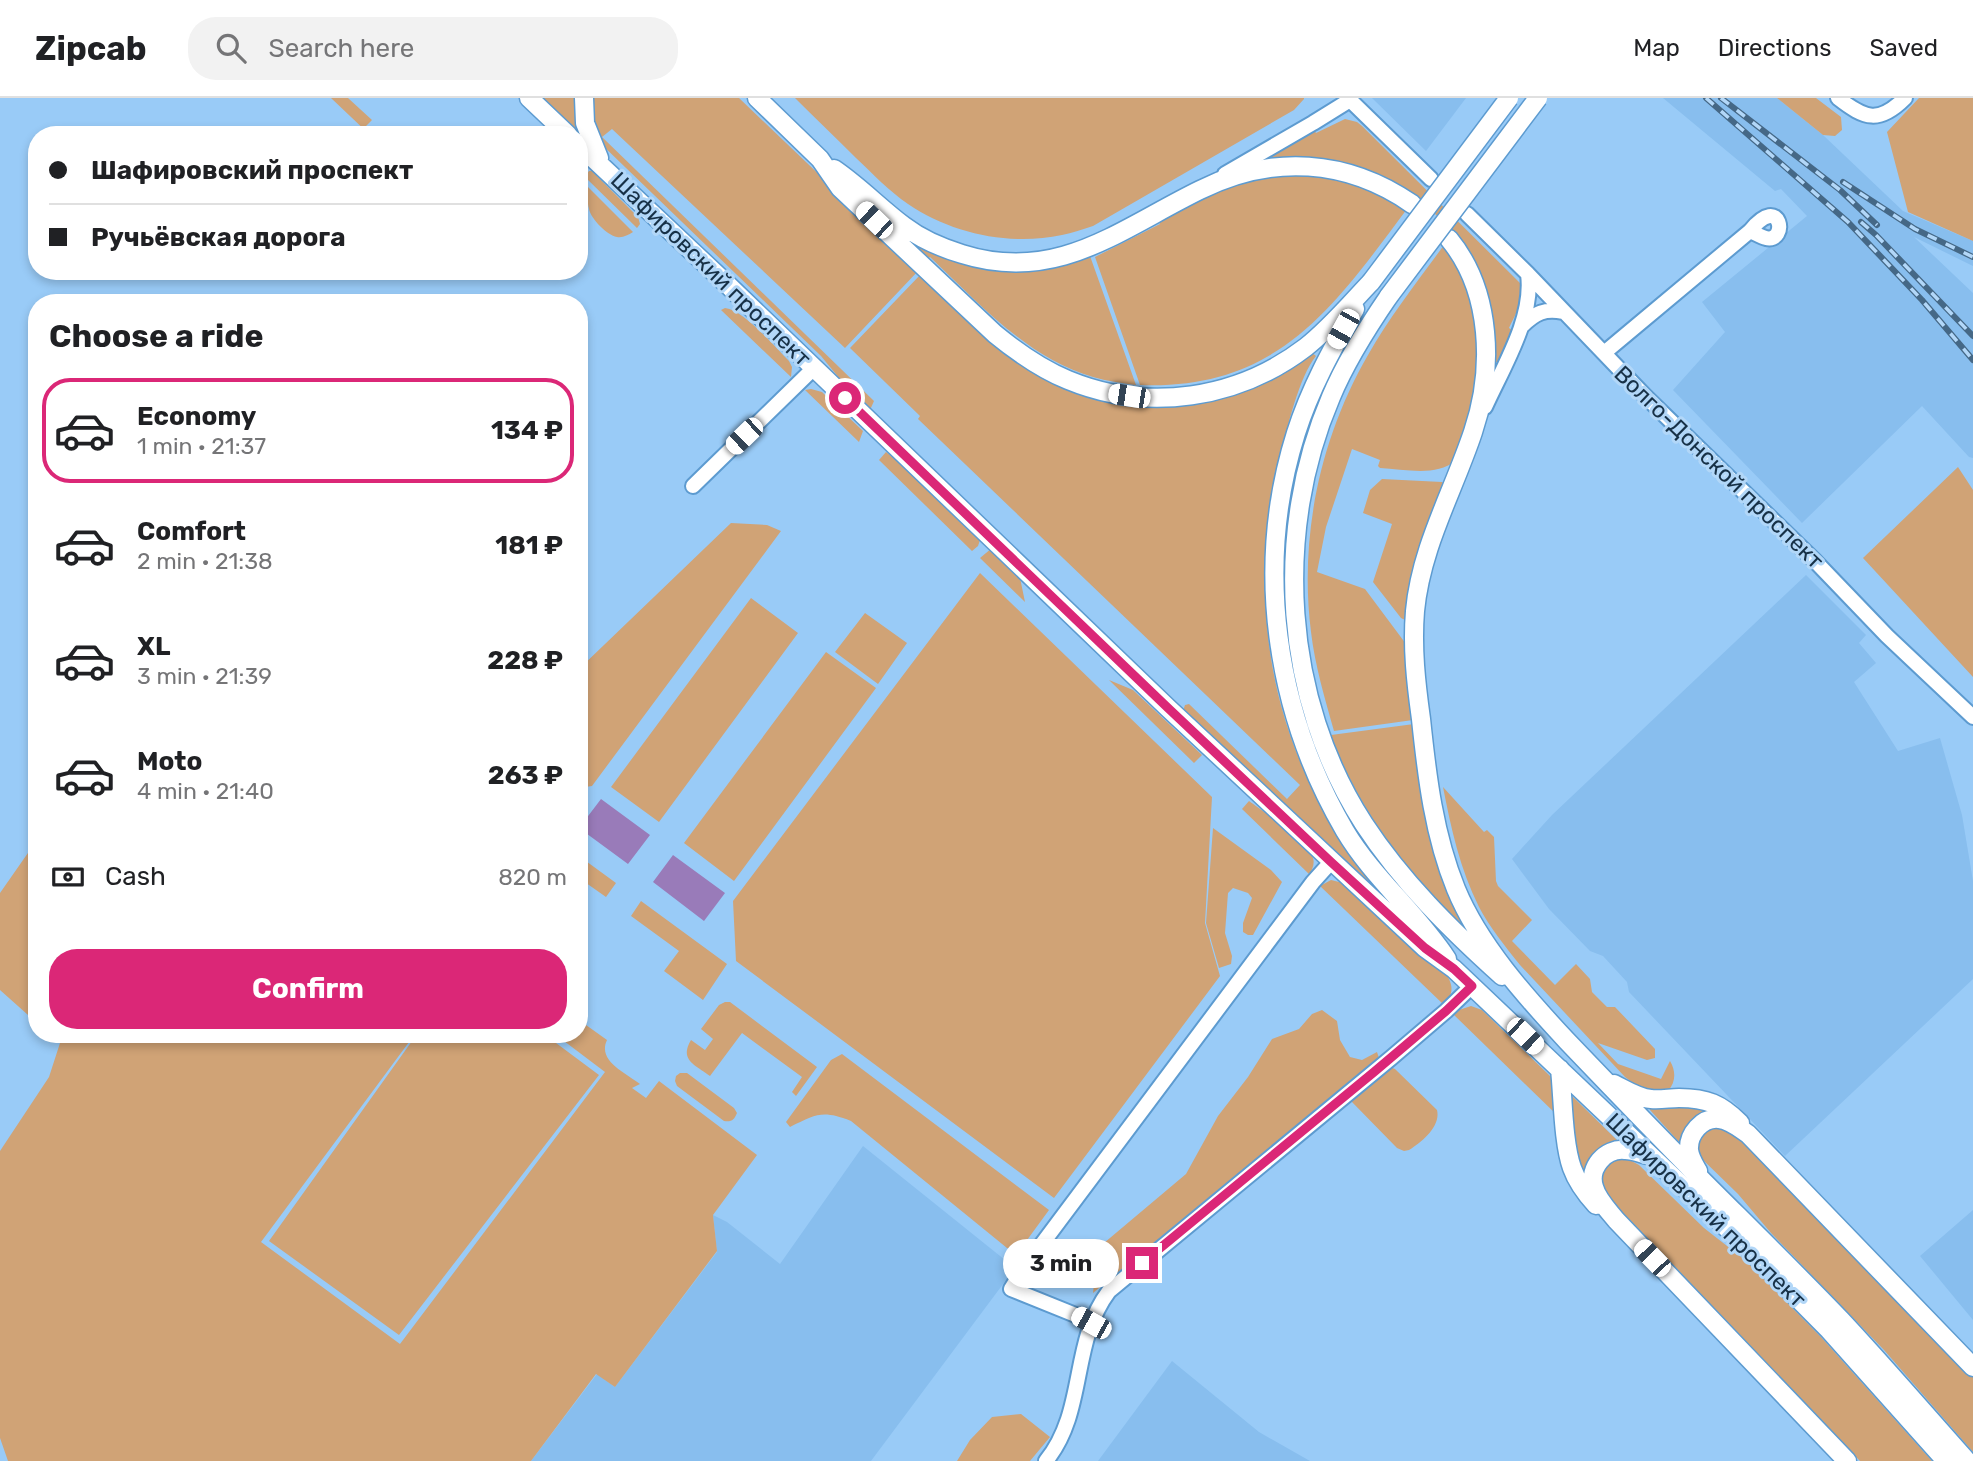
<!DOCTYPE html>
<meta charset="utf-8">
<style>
:root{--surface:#fff;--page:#f2f2f2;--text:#202124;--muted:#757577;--line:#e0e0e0;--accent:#db2777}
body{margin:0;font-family:Rubik,sans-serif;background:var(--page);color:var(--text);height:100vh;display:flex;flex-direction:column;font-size:26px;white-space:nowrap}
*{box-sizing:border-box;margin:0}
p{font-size:23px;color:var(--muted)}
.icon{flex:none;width:38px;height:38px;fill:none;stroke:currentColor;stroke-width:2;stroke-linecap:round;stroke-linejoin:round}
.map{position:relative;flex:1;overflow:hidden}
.drawer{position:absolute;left:28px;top:196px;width:560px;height:749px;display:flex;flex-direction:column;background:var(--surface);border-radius:28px;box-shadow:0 4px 10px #0003}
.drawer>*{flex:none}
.hud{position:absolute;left:28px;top:28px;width:560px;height:154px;border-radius:28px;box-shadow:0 4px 10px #0003;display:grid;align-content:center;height:154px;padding:0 21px;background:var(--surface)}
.end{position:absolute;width:32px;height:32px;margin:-16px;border:9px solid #db2777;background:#fff;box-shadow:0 0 0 4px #fff}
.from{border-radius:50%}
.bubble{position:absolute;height:49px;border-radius:24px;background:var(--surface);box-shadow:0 4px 10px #0003;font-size:23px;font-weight:700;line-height:49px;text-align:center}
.car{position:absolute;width:21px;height:42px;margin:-21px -10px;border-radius:9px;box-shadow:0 0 5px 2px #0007;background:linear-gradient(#fff 24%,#345 0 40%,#fff 0 76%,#345 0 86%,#fff 0)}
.hud b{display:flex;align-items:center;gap:24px;height:66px;font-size:26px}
.hud b+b{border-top:2px solid var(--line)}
.hud i{width:18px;height:18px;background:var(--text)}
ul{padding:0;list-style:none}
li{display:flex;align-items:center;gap:21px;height:105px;margin:0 14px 10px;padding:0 7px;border:4px solid transparent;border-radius:28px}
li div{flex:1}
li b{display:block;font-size:26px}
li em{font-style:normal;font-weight:700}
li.on{border-color:var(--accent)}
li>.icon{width:63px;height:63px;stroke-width:1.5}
h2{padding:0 21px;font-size:32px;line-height:84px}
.pay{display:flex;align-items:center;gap:18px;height:77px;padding:0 21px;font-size:26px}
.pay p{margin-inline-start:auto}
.primary-button{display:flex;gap:14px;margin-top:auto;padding:14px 21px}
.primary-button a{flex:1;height:80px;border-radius:28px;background:var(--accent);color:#fff;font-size:28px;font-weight:700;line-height:80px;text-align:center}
header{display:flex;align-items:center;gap:42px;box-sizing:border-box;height:98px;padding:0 35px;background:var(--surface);border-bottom:2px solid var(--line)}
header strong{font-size:33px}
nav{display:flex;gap:38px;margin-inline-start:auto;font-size:24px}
.search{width:490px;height:63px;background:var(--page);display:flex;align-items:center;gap:18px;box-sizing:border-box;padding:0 24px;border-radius:28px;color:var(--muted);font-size:26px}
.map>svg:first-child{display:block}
.built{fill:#88beee}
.green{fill:#d0a376}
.water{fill:#997bb9}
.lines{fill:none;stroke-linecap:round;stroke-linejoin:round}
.minor-casing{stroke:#5d9bd0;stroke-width:18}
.major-casing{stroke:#5d9bd0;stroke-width:21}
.minor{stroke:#fff;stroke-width:14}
.major{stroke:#fff;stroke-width:18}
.rail-casing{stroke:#456886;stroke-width:6}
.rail{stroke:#b2d7f8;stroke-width:3.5;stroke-dasharray:10;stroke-linecap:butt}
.major-bridge-casing{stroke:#5d9bd0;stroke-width:21;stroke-linecap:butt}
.major-bridge{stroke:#fff;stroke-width:18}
.route{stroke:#db2777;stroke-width:9}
.labels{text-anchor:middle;stroke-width:6;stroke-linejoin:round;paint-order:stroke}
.street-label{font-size:23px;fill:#173147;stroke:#b2d7f8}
</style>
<header>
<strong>Zipcab</strong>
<div class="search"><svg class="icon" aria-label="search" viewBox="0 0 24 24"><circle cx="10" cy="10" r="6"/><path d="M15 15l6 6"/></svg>Search here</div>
<nav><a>Map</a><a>Directions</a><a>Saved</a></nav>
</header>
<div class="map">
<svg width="1973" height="1363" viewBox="0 0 1973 1363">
<rect width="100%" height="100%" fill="#99cbf7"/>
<path class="built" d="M1372 0H1466L1426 53Z
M1663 0H1777L1823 37 1903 113 1973 143V168L1914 139 1973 195V360L1969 359 1922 308 1802 425 1673 292 1725 234 1702 204 1807 118 1781 91 1775 93Z
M1806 477 1866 537 1859 545 1876 565 1854 584 1898 653 1940 640 1962 717 1973 783V881L1785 1058 1629 894 1627 884 1603 858 1590 853 1549 811 1512 761 1552 717Z
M863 1048 1015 1170 871 1363H531L597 1276 615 1289 717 1154 713 1117 727 1124 780 1166Z
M1973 1112V1222L1920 1158Z
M1172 1263 1259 1334 1310 1363H1098Z"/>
<path class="green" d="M331 0H348L372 22 366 28 375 36 370 37Z
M541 0H579L582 33 578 36Z
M588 0H739L919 172 845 250 612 31 602 39 874 303 870 312 863 309 821 258 597 42Z
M795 0H1304V1L1294 12 1093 128C1083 131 1072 135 1062 137 1010 148 952 136 908 106 889 93 873 76 856 60 836 40 815 20 795 0Z
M1777 0H1816L1841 19 1842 32 1835 38 1823 37Z
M1919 0H1973V143L1908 114 1887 34Z
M1345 21 1357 24 1362 28 1521 186C1525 201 1515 217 1509 230L1512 232 1498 265 1496 264C1494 246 1494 228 1490 210 1487 197 1478 183 1472 171 1468 162 1464 151 1458 142 1451 130 1439 120 1429 110 1383 69 1330 56 1270 62L1268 59 1314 32 1316 35Z
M589 73H592L638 119 640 126 637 130 586 80V77Z
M1305 75 1363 87 1407 111C1333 210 1278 292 1140 287L1095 159 1160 126 1158 122C1190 105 1224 84 1261 79 1275 77 1290 76 1305 75Z
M587 88 633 134C628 137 623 140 617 139 607 137 591 121 589 111 587 104 588 96 587 88Z
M902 138 939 155 1090 158 1136 287C1121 285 1107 283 1093 279 1027 260 979 205 930 159L927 162Z
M1444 147 1458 170 1468 190 1479 230 1477 293 1455 363C1436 379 1404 371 1380 370L1378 368 1380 362 1352 351 1326 429 1317 474 1365 491 1406 546 1413 622 1334 633C1325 601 1315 568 1311 534 1299 439 1320 340 1368 257 1390 218 1418 183 1444 147Z
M922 175 1045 277 1197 303 1232 297 1252 290 1271 281 1311 254 1316 258C1299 279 1287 330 1281 357 1247 502 1267 633 1351 757 1360 770 1371 782 1381 794L1378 797 1183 613 1185 607 1189 606 1287 701 1300 687 918 321 920 318 850 250Z
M725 210C745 213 774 248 789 263L792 269 791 279 721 212Z
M811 291 822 294 863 333 859 344 805 292Z
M886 354 916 377 981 439 978 448 972 453 879 362Z
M1958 369 1973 392V579L1863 460Z
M1382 381 1442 384 1446 387 1407 523 1401 520 1373 484 1392 426 1363 415 1370 392Z
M731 425 767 427 781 433 592 688 579 690V571Z
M992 450 1019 475 1025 504 980 460Z
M980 475 1212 699 1205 825 1220 878 1054 1100 736 863 733 803Z
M751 500 798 535 659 724 611 689Z
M865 515 907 545 878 586 835 554Z
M826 554 876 590 734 783 684 745Z
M1109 582 1133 592 1202 657 1194 665Z
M1414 626 1470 835C1411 779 1359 715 1331 637Z
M1443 689 1484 734 1487 732 1494 739 1496 783 1498 788 1532 822 1512 843 1555 887 1576 866 1590 881 1592 894 1607 909H1615L1655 951V960L1647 962 1598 945 1618 966 1661 981 1670 963C1676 973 1676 984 1668 993 1651 994 1639 990 1625 979L1520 867C1505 848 1490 830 1479 809 1460 771 1451 730 1443 689Z
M1249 703C1263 713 1309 745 1313 760 1315 766 1312 771 1310 777L1242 711Z
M1213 730 1271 772 1282 784 1253 837H1248L1243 834V825L1252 800 1248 795 1233 790 1228 795 1225 835 1232 858 1231 866 1219 870 1206 825Z
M37 742V925L0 892V795Z
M579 758 616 785 606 799 579 780Z
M1331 782 1343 785 1448 879C1454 890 1452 898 1444 907L1320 788Z
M641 803 727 866 703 902 664 873 679 853 631 818Z
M725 904H730L817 969 796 998 792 994 802 979 742 935 710 978C695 967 679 962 691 942L705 952 713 941 701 931 719 907Z
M1471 908 1482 912 1549 977 1553 981 1558 1018 1453 916 1459 912Z
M1322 912 1337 923 1340 942 1350 959 1362 962 1377 954 1379 960 1093 1195 1095 1176 1104 1145 1186 1076 1218 1018 1248 979 1272 941 1299 931 1312 916Z
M579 922 607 942C597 963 626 975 640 986L632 990 646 1000 659 983 757 1057 713 1117 717 1153 615 1289 596 1276 531 1363H8L0 1340V1053L49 979 60 945 50 936H415L261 1144 400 1246 605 974 560 940 563 936H579Z
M417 936H528L541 944 556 945 599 977 399 1237 269 1143Z
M842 956 1049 1112 1019 1153 1007 1150 851 1023C822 1012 817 1016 790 1029L786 1024 831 962Z
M1390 969 1395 971 1437 1012C1441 1028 1422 1044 1409 1052L1404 1053 1397 1050 1352 1004 1351 1001Z
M680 975H687L734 1010 737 1015C734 1022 732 1024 724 1023L677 988 675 983 676 978Z
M1569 999H1573L1617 1042V1045L1584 1078 1577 1068Z
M1698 1007 1713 1010 1682 1045 1679 1044 1650 1012V1010Z
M1714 1029 1729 1032 1737 1040 1740 1039 1973 1277V1354L1884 1252 1771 1135 1738 1096 1701 1060C1694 1046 1700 1035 1714 1029Z
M1626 1060 1639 1067 1704 1130 1745 1162 1821 1239 1932 1363H1860L1610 1106 1612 1103C1599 1090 1598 1077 1612 1063Z
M1021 1316 1050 1339 1030 1363H957L970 1342 992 1319Z"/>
<path class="water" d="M601 701 650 737 628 766 579 730Z
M673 757 725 795 704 823 653 784Z"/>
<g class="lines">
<defs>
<path id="minor" d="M1348 0 1431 81
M1838 0C1865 21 1879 26 1905 0
M1225 76 1313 25 1350 2
M1467 116 1528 176 1646 299 1815 463 1887 538 1973 619
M1522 228C1535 215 1545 210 1563 214
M1604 255 1750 133C1782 93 1788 146 1766 140 1761 139 1755 135 1750 133
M1485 309C1503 269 1534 220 1528 176
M693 388 814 270
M1091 1225 1078 1218 1011 1191 1024 1170 1313 784 1331 764
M1046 1363C1087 1312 1070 1245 1109 1193L1391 960 1446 913 1472 888"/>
<path id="major" d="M529 0 568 37
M584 0 585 25 599 60
M757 0 820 61 840 90 995 236C1017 254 1041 271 1068 282 1148 315 1238 301 1306 249 1330 230 1350 206 1371 184
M579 47 729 188 1168 610 1425 850 1454 871 1751 1153 1829 1232 1946 1363
M834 71C859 88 880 110 904 128 921 141 942 150 962 156 1057 186 1120 131 1200 92 1272 56 1347 61 1412 106
M1449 141C1492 193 1494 272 1473 334 1453 394 1421 449 1415 513 1412 550 1416 585 1421 621 1427 679 1434 737 1456 791 1479 847 1526 899 1567 943 1612 990 1657 1037 1703 1083 1749 1129 1796 1175 1841 1222 1884 1268 1925 1316 1967 1363
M1389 198C1367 230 1346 263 1331 299 1273 434 1283 601 1364 726 1402 784 1451 832 1502 878
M1355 211C1332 251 1310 291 1296 335 1254 468 1275 613 1345 733 1373 780 1417 815 1447 861
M1560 971C1563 999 1563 1045 1572 1070 1577 1084 1586 1096 1596 1107
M1614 986C1626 992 1638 1000 1651 1001 1660 1002 1670 1000 1679 1000 1707 1000 1721 1006 1740 1025
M1647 1057C1640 1055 1632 1052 1625 1052 1605 1050 1588 1070 1594 1089 1597 1101 1608 1112 1616 1122L1847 1363
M1698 1073C1694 1066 1690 1060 1689 1052 1688 1036 1702 1019 1719 1021 1730 1022 1739 1030 1748 1036L1973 1269"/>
</defs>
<use href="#minor" class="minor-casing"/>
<use href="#major" class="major-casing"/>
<use href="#minor" class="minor"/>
<use href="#major" class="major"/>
<defs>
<path id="rail" d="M1706 0 1848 124 1922 202 1973 262
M1721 0 1840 92 1877 127
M1843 84 1915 131 1973 159
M1861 124 1876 137 1973 238"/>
</defs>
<use href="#rail" class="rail-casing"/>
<use href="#rail" class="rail"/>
<defs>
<path id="major-bridge" d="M1371 184 1509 0
M1389 198 1538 0"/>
</defs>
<use href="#major-bridge" class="major-bridge-casing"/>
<use href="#major-bridge" class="major-bridge"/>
</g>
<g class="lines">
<path class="route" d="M845 300 1168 610 1331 764 1425 850 1454 871 1472 888 1446 913 1374 974 1142 1165"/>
</g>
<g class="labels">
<g class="street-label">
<text transform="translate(711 171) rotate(44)" y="8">Шафировский проспект</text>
<text transform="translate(1719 369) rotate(44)" y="8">Волго-Донской проспект</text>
<text transform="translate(1706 1112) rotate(44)" y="8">Шафировский проспект</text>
</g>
</g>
</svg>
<i class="end from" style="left:845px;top:300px"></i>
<i class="end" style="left:1142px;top:1165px"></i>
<div class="bubble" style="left:1003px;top:1141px;width:116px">3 min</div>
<i class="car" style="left:874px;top:122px;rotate:314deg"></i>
<i class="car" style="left:1343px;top:231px;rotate:209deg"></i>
<i class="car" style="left:1129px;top:298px;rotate:279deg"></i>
<i class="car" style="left:744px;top:338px;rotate:226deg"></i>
<i class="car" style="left:1525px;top:938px;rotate:134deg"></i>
<i class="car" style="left:1652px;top:1160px;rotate:316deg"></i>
<i class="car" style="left:1091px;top:1225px;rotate:299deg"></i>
<div class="hud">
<b><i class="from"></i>Шафировский проспект</b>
<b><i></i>Ручьёвская дорога</b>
</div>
<section class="drawer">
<h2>Choose a ride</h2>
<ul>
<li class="on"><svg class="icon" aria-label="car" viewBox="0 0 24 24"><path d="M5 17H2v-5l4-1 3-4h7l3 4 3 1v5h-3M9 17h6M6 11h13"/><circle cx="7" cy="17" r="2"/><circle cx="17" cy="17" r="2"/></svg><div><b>Economy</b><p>1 min · 21:37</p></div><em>134 ₽</em></li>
<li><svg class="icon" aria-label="car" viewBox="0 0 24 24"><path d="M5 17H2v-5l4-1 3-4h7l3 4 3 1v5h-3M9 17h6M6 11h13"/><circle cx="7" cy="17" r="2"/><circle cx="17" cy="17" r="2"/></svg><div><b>Comfort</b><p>2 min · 21:38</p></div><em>181 ₽</em></li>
<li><svg class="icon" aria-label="car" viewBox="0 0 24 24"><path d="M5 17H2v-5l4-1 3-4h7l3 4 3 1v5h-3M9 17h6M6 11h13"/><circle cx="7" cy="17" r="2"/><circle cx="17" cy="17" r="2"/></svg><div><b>XL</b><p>3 min · 21:39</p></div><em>228 ₽</em></li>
<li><svg class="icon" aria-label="car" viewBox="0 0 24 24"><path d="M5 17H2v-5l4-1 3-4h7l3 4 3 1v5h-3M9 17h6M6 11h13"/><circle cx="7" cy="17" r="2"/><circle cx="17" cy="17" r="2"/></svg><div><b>Moto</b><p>4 min · 21:40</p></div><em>263 ₽</em></li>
</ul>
<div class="pay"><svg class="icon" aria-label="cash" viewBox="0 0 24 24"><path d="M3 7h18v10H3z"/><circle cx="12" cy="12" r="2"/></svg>Cash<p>820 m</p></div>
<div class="primary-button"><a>Confirm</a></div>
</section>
</div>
